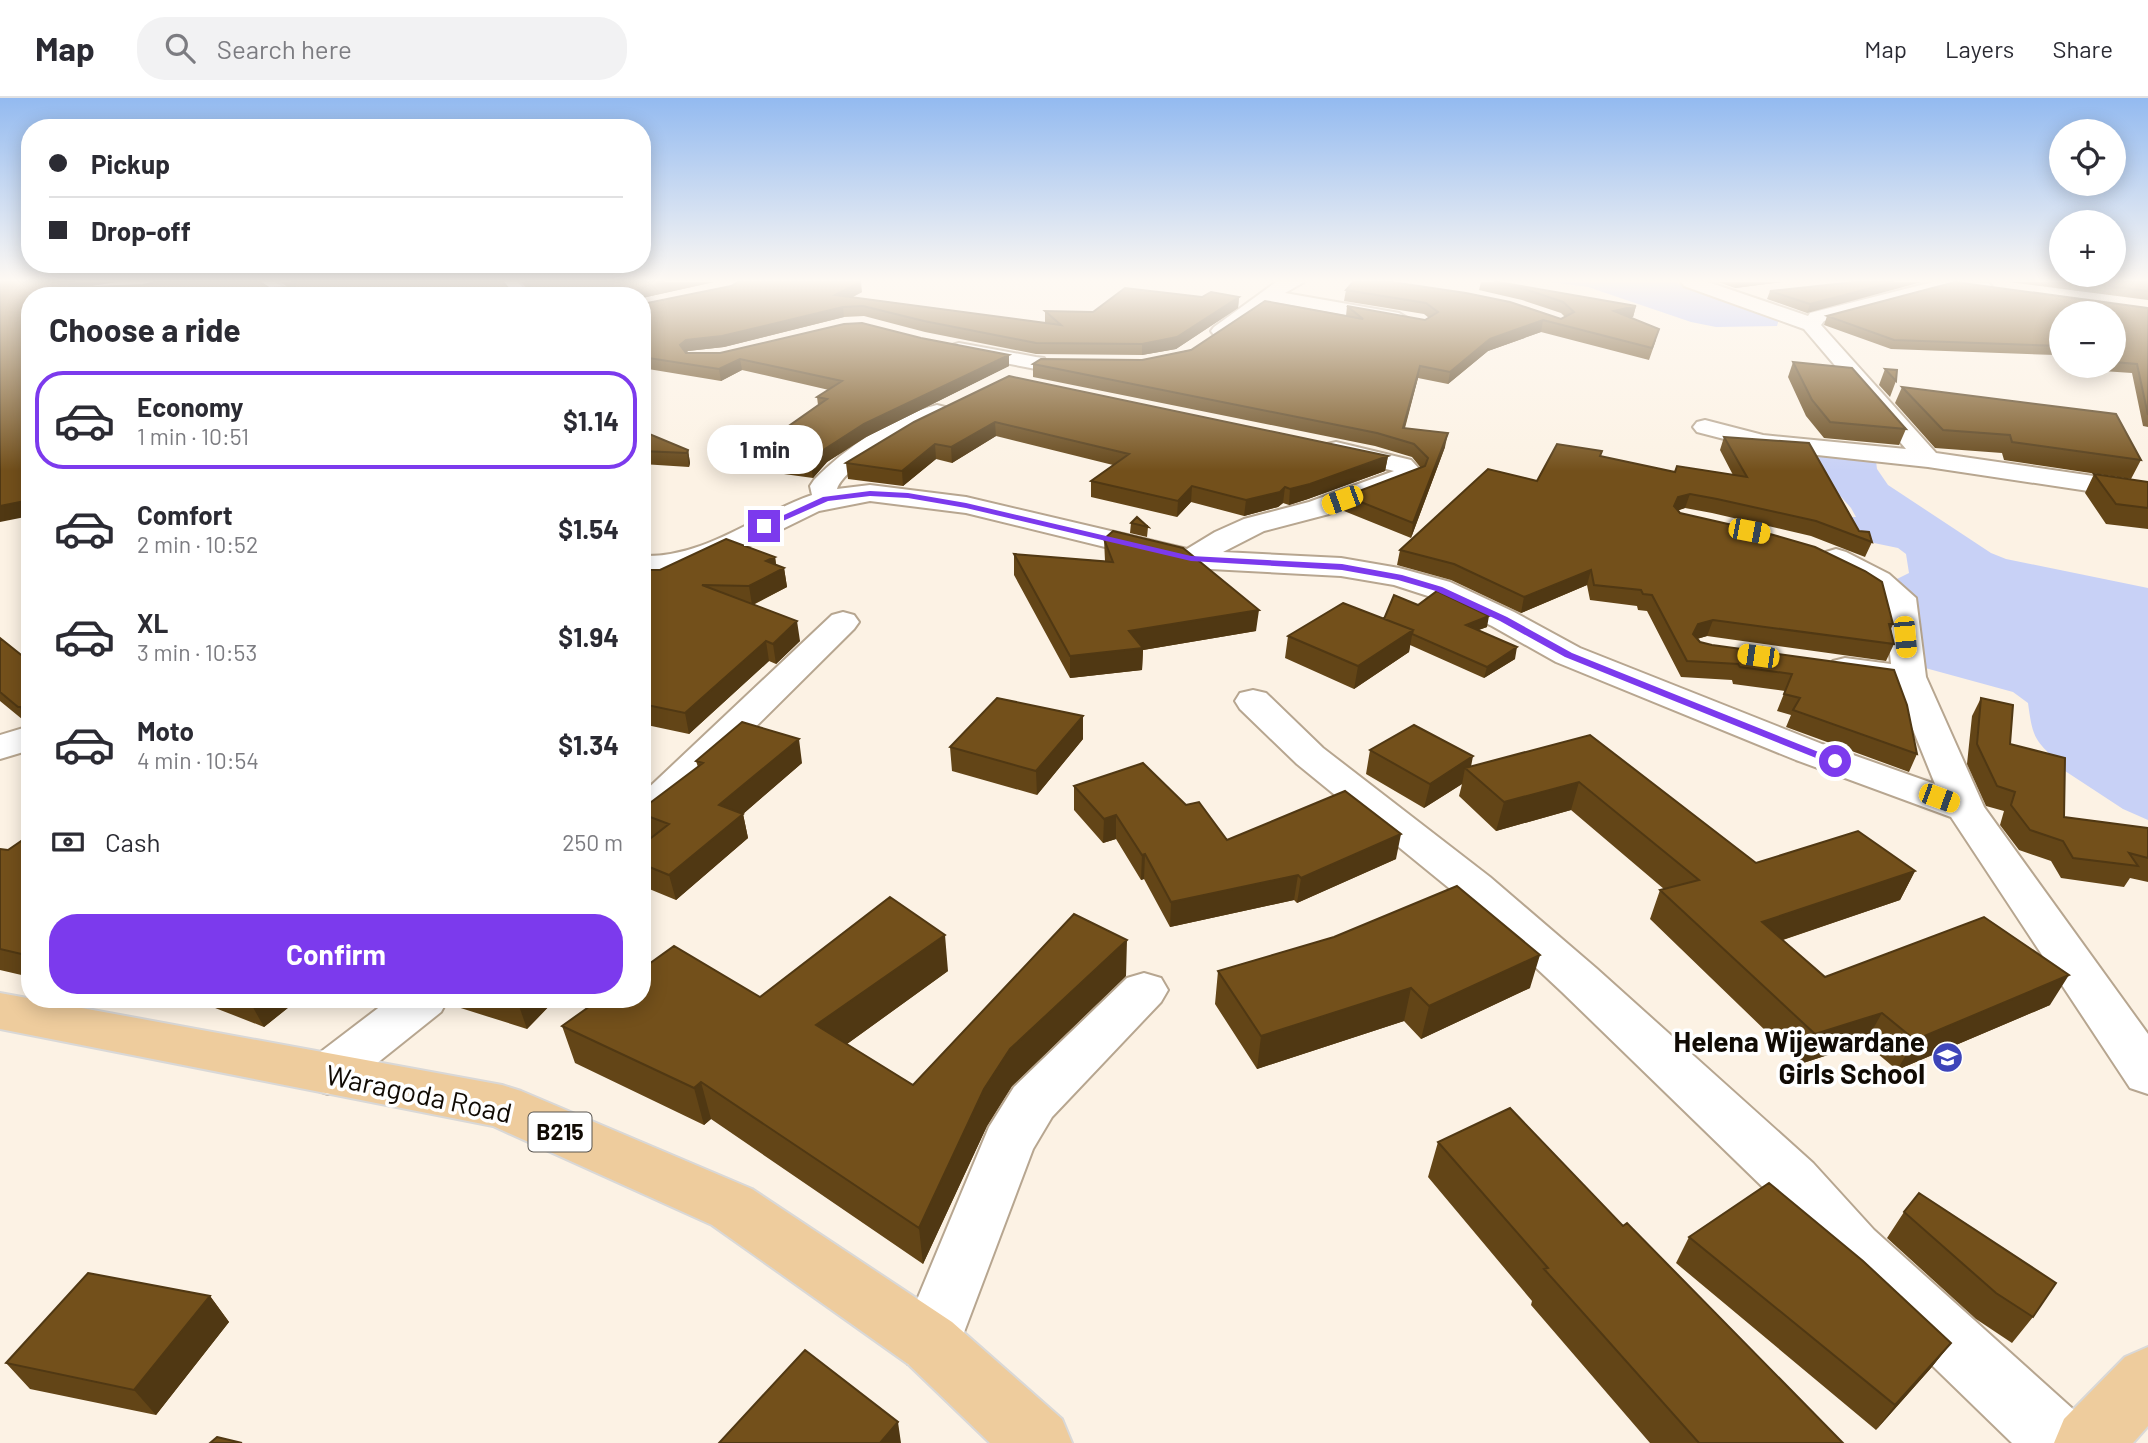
<!DOCTYPE html>
<meta charset="utf-8">
<style>
:root{--surface:#fff;--page:#f2f2f3;--text:#2b2b33;--muted:#7c7c81;--line:#e1e1e2;--accent:#7c3aed}
body{margin:0;font-family:Barlow,sans-serif;background:var(--page);color:var(--text);height:100vh;display:flex;flex-direction:column;font-size:26px;white-space:nowrap}
*{box-sizing:border-box;margin:0}
p{font-size:23px;color:var(--muted)}
.icon{flex:none;width:38px;height:38px;fill:none;stroke:currentColor;stroke-width:2;stroke-linecap:round;stroke-linejoin:round}
.map{position:relative;flex:1;overflow:hidden}
.drawer{position:absolute;left:21px;top:189px;width:630px;height:721px;display:flex;flex-direction:column;background:var(--surface);border-radius:28px;box-shadow:0 4px 18px #0003}
.drawer>*{flex:none}
.top-card{position:absolute;left:21px;top:21px;width:630px;height:154px;border-radius:28px;box-shadow:0 4px 18px #0003;display:grid;align-content:center;height:154px;padding:0 28px;background:var(--surface)}
.buttons{position:absolute;left:2049px;top:21px;display:grid;gap:14px}
.buttons a{display:grid;place-items:center;width:77px;height:77px;border-radius:50%;background:var(--surface);box-shadow:0 4px 18px #0003;font-size:35px}
.end{position:absolute;width:32px;height:32px;margin:-16px;border:9px solid #7c3aed;background:#fff;box-shadow:0 0 0 4px #fff}
.from{border-radius:50%}
.bubble{position:absolute;height:49px;border-radius:24px;background:var(--surface);box-shadow:0 4px 18px #0003;font-size:23px;font-weight:700;line-height:49px;text-align:center}
.car{position:absolute;width:21px;height:42px;margin:-21px -10px;border-radius:9px;box-shadow:0 0 5px 2px #0007;background:linear-gradient(#f5c518 24%,#345 0 40%,#f5c518 0 76%,#345 0 86%,#f5c518 0)}
.top-card b{display:flex;align-items:center;gap:24px;height:66px;font-size:26px}
.top-card b+b{border-top:2px solid var(--line)}
.top-card i{width:18px;height:18px;background:var(--text)}
ul{padding:0;list-style:none}
li{display:flex;align-items:center;gap:21px;height:98px;margin:0 14px 10px;padding:0 14px;border:4px solid transparent;border-radius:28px}
li div{flex:1}
li b{display:block;font-size:26px}
li em{font-style:normal;font-weight:700}
li.current{border-color:var(--accent)}
li>.icon{width:63px;height:63px;stroke-width:1.5}
h2{padding:0 28px;font-size:32px;line-height:84px}
.pay{display:flex;align-items:center;gap:18px;height:77px;padding:0 28px;font-size:26px}
.pay p{margin-inline-start:auto}
.primary-button{display:flex;gap:14px;margin-top:auto;padding:14px 28px}
.primary-button a{flex:1;height:80px;border-radius:28px;background:var(--accent);color:#fff;font-size:28px;font-weight:700;line-height:80px;text-align:center}
header{display:flex;align-items:center;gap:42px;box-sizing:border-box;height:98px;padding:0 35px;background:var(--surface);border-bottom:2px solid var(--line)}
header strong{font-size:33px}
nav{display:flex;gap:38px;margin-inline-start:auto;font-size:24px}
.search{width:490px;height:63px;background:var(--page);display:flex;align-items:center;gap:18px;box-sizing:border-box;padding:0 24px;border-radius:28px;color:var(--muted);font-size:26px}
.map>svg:first-child{display:block}
.green{fill:#c8d1f6}
.water{fill:#b5c3fd}
.lines{fill:none;stroke-linecap:round;stroke-linejoin:round}
.minor-casing{stroke:#b7a690;stroke-width:4}
.major-casing{stroke:#d9d8d7;stroke-width:4}
.minor{fill:#fff;fill-rule:evenodd}
.major{fill:#eecc9d;fill-rule:evenodd}
.wall{fill:#634517}
.shaded-wall{fill:#503813}
.building{fill:#73501b;stroke:#503813;stroke-width:2}
.route{fill:#7c3aed}
.labels{text-anchor:middle;stroke-width:7;stroke-linejoin:round;paint-order:stroke}
.shield{fill:#fff;stroke:#58544f;stroke-width:2}
.shield-label{font-size:23px;font-weight:bold;fill:#110b04}
.near-poi-label{font-size:28px;font-weight:bold;fill:#110b04;stroke:#fff;text-anchor:end}
.near-street-label{font-size:28px;fill:#110b04;stroke:#fff}
</style>
<header>
<strong>Map</strong>
<div class="search"><svg class="icon" aria-label="search" viewBox="0 0 24 24"><circle cx="10" cy="10" r="6"/><path d="M15 15l6 6"/></svg>Search here</div>
<nav><a>Map</a><a>Layers</a><a>Share</a></nav>
</header>
<div class="map">
<svg width="2148" height="1345" viewBox="0 0 2148 1345">
<rect width="100%" height="100%" fill="#fcf2e4"/>
<path class="green" d="M1795 347 1875 355 1877 371 1888 387 1991 455 2006 461 2148 490V722L2123 711 2062 671 2061 667C2034 641 2033 641 2028 605L2013 594 1907 565 1885 487 1909 475 1906 456 1898 450 1821 434 1824 420 1856 419 1851 410Z"/>
<path class="water" d="M1551 184H1673L1779 221 1777 228 1716 229 1691 224 1588 189Z"/>
<g class="lines">
<defs>
<path id="minor" d="M252 184H275L297 198H274Z
M499 184H518L530 198H511Z
M1276 184H1304L1285 195 1399 215 1409 221 1399 227 1274 204 1228 237H1214L1211 233 1214 229Z
M1681 184H1708L1808 218 1810 215 1933 184 1989 185 1992 189 1989 193 1952 190 1824 223 1821 227 1936 355 2148 386V402L1928 369 1763 351 1697 334 1693 329 1697 324 1705 322 1763 337 1906 351 1804 231 1684 188Z
M959 245 1036 259 1044 260 1047 265 1044 270 1036 271 952 255 949 251 952 247Z
M937 307 945 309 949 314 945 319C919 331 846 365 837 391L870 387 966 399 1187 451 1215 434 1244 421 1309 404 1394 373 1327 356 1324 351 1327 346 1336 344 1411 362 1424 376 1420 381 1329 416 1264 433 1223 454 1341 460 1399 470 1450 484 1514 514 1580 550 1822 646 1935 686 1895 587 1833 577 1828 570 1833 563 1845 560 1891 566 1885 503 1867 488 1826 466 1821 460 1826 454 1836 451 1846 454 1889 476 1916 500 1926 579 1984 709 2148 936V996L2130 990 1951 719 1796 662 1556 564 1492 528 1428 498 1394 487 1341 478 1191 470 966 415 870 403 819 413 715 464 683 473 642 476V458C706 460 754 417 812 397L810 388 814 382C845 350 892 318 937 307Z
M843 514 854 517 859 524 854 531 656 728 642 731V696L832 517Z
M1253 592 1266 595 1323 650 1490 779 1596 870 1813 1065 1874 1132 2084 1321 2094 1345H2012L1832 1170 1773 1099 1562 894 1460 799 1297 666 1240 611 1235 603 1240 595Z
M30 628V652L0 661V637Z
M1144 875 1161 880 1168 892 1161 904 1052 1019 1033 1051 952 1266 930 1275 908 1266 899 1245 989 1029 1014 989 1127 880Z
M390 901H448L441 914 346 990 328 996 310 990 302 976 310 962Z"/>
<path id="major" d="M0 895 502 987 521 993 752 1091 952 1224 1062 1321 1072 1345H990L908 1266 712 1127 493 1028 0 931Z
M2148 1249V1328L2133 1345H2054L2064 1321 2125 1259Z"/>
</defs>
<use href="#minor" class="minor-casing"/>
<use href="#major" class="major-casing"/>
<use href="#minor" class="minor"/>
<use href="#major" class="major"/>
</g>
<path class="wall" d="M0 184 85 189 84 190H289L280 184H503L508 190H526L521 184H714L642 200V198H30Z
M1481 184H1498L1636 208 1633 219 1630 220 1656 242 1649 262 1541 234 1488 253 1448 286 1418 280 1405 330 1445 349 1411 440 1344 413 1346 398 1421 370 1412 359 1375 348 1033 279V266L1142 262 1346 218 1347 208 1425 222 1429 220 1424 216 1344 203 1346 192 1561 221 1565 219 1561 215 1522 202 1479 192Z
M1718 184H1782L1735 190Z
M1854 184 1807 215 1767 201 1770 193Z
M2009 184H2148V202Z
M862 194 853 199 1046 225 1045 224V213L1093 214 1202 199H1239L1238 210 1176 251 1142 257 1036 256 925 234 864 218 844 219 724 249 688 253 686 255H720L921 240 1009 257V268L866 339 827 364 813 380 748 371 746 358 818 307 817 299 829 292 742 272 721 283 642 270V206Z
M2148 210V329L2143 328 2132 275 2073 271 2069 268H2114V215H2062V261L2056 257 1891 251 1824 227 1827 218Z
M1793 264 1906 331 1899 347 1824 340 1806 318 1788 279Z
M1885 271 1896 283 1890 299 1879 287Z
M1009 278 1388 358 1385 373 1308 401 1289 407 1283 405 1278 409 1244 418 1191 404 1177 419 1091 399V383L1113 367 996 338 952 365 936 361 903 388 848 381 846 365Z
M1902 289 2141 362 2131 381 2004 362 2002 355 1935 350 1895 305Z
M642 333 688 352 690 365 689 369 642 366Z
M1724 339 1859 433 1872 444 1865 459 1811 438 1712 415 1685 410 1678 412 1680 415 1893 526 1891 531 1894 546 1886 563 1707 538 1697 541 1700 544 1712 547 1894 572 1917 656 1909 674 1786 629 1791 617 1777 613 1785 593 1733 586 1732 582 1681 579 1647 513 1638 512 1637 508 1590 502 1587 487 1521 515 1451 482 1397 467 1400 452 1537 383 1601 358 1675 374 1733 377 1720 352Z
M2094 376 2148 384V431L2106 426 2085 395Z
M1131 425 1148 429 1147 439 1130 435Z
M1104 441 1256 533 1143 552 1142 572 1070 580 1014 477V456L1105 463Z
M775 459 776 467 784 470 787 489 753 507 800 543 776 566 769 563 689 636 642 626V472H660Z
M1418 507 1487 529 1478 532 1515 561 1484 580 1410 547 1409 554 1354 591 1285 560 1288 538 1384 521Z
M0 540 30 564V626H28L0 603Z
M1981 600 2010 646 2064 719 2148 730V784L2130 780 2124 789 2061 780 2051 763 2019 752 2000 727 2004 713 1986 708 1967 666 1972 618Z
M1590 637 1756 765 1915 773 1900 802 1783 842 1825 879 2050 907 1897 972 1865 945 1800 966 1650 821 1660 792 1664 791 1571 712 1496 733 1459 698 1462 686 1424 710 1366 676 1370 652 1471 669Z
M1083 641 1037 697 952 673 950 649Z
M696 663 802 665 743 716 748 740 676 802 642 788V747L651 741 644 738 642 730V711L698 669Z
M1074 688 1186 707 1227 742 1396 761 1297 805 1294 802 1170 829 1144 781 1141 782 1116 741 1103 745 1074 712Z
M30 737V879L0 872V751L8 752Z
M1334 839 1530 890 1421 941 1404 923 1257 971 1215 906 1218 873Z
M948 873 847 946 913 987 1126 878 1012 988 987 1028 923 1166 711 1021 704 1027 575 965 562 928 760 899Z
M192 901H299L264 929Z
M446 901H556L527 931 448 906Z
M1438 1044 1843 1345H1650L1531 1207 1532 1203 1428 1079Z
M1904 1114 2033 1219 2012 1245 1976 1221 1887 1140Z
M1689 1139 1951 1245 1931 1270 1876 1332 1676 1165Z
M210 1198 229 1224 156 1317 30 1291 6 1265Z"/>
<path class="shaded-wall" d="M73 184H118L85 189 73 198 69 187Z
M665 184H714L642 200V198H638V190Z
M861 184 862 194 836 207 835 197Z
M1737 184H1782L1735 190Z
M1894 184H1922L1807 215 1810 206Z
M1239 199 1238 210 1176 251 1142 257V246Z
M1636 208 1633 219 1612 225 1614 213Z
M843 209 844 219 724 249 688 253 682 258 680 247 686 242Z
M1543 222 1541 234 1488 253 1448 286 1450 274 1490 241Z
M1009 257V268L866 339 827 364 813 380 811 367 825 351 864 326Z
M740 261 742 272 721 283 719 271Z
M1420 268 1418 280 1401 343 1403 330Z
M995 324 996 338 952 365 951 349Z
M1448 335 1445 349 1411 440 1413 425Z
M935 346 936 361 903 388 902 373Z
M688 352 690 365 689 369 687 355Z
M1388 358 1385 373 1308 401 1289 407 1290 391Z
M1192 388 1191 404 1177 419 1178 403Z
M1285 389 1283 405 1278 409 1244 418 1246 402Z
M1690 396 1685 410 1674 414V408L1678 399Z
M30 402V418L0 424V408Z
M775 459 777 473 784 470 787 489 752 507 749 488 766 463Z
M1591 472 1587 487 1521 515 1524 499Z
M1259 512 1256 533 1143 552 1142 572 1070 580V558L1129 533Z
M1489 518 1487 529 1463 538 1466 527Z
M1713 522 1707 538 1693 542V536L1698 526Z
M797 523 800 543 776 566 773 546Z
M1413 532 1409 554 1354 591 1358 568Z
M766 543 769 563 689 636 685 615Z
M1517 549 1515 561 1484 580 1487 569Z
M1083 618V641L1037 697 1036 673Z
M799 641 802 665 743 716 748 740 676 802 669 777 719 707Z
M1473 658 1470 674 1465 670 1462 686 1424 710 1430 686Z
M1579 684 1571 712 1496 733 1504 704Z
M1116 717V741L1103 745 1104 721Z
M1401 736 1396 761 1297 805 1301 780Z
M1145 756 1144 781 1141 782 1142 757Z
M1915 773 1900 802 1749 853 1762 824Z
M1298 777 1294 802 1170 829 1171 804Z
M945 837 948 873 822 964 816 927Z
M1127 842 1126 878 1012 988 987 1028 923 1166 919 1130 984 991 1010 951Z
M1540 857 1530 890 1421 941 1429 908Z
M2069 877 2050 907 1897 972 1915 942Z
M1411 890 1404 923 1257 971 1261 938Z
M254 901H299L264 929 250 904Z
M522 901H556L527 931 518 905Z
M1882 915 1865 945 1800 966 1815 936Z
M701 984 711 1021 704 1027 694 990Z
M210 1198 229 1224 156 1317 134 1292Z
M1951 1245 1931 1270 1876 1332 1895 1307Z
M898 1324 901 1345H880Z"/>
<path class="building" d="M0 184H73L69 187 71 190 143 187 155 184H260L269 190 295 189V186L293 184H503L508 190H527L530 188 527 184H665L638 190V198H30V402L0 408Z
M738 184H861L835 197 1061 227 1045 213 1093 214 1125 190 1202 199 1211 194 1239 199 1177 239 1142 246 1036 245 924 223 863 208 843 209 722 238 686 242 680 247 686 255H720L844 226 862 225 921 240 1009 257 864 326 825 351 811 367 746 358 827 301 817 299 842 283 740 261 719 271 642 259V206L731 188Z
M1353 184H1392L1466 195 1510 204 1561 221 1574 214 1563 204 1525 191 1494 184H1498L1636 208 1614 213 1659 231 1652 250 1543 222 1490 241 1450 274 1420 268 1403 330 1448 335 1413 425 1346 398 1425 368 1428 360 1414 346 1377 335 1033 266 1041 261 1142 262 1191 252 1265 203 1363 221 1347 208 1425 222 1438 214 1426 205 1346 192Z
M1854 184H1894L1810 206 1770 193Z
M1955 184 2148 210V317L2137 266 2114 264V215H2062V248L1894 242 1827 218Z
M2078 184H2148V193Z
M1793 264 1852 270 1906 331 1830 324 1812 302Z
M1885 271 1897 272 1896 283Z
M1009 278 1388 358 1310 386 1290 391 1285 389 1280 394 1246 402 1192 388 1178 403 1091 383 1129 356 995 324 951 349 935 346 902 373 846 365 914 324Z
M1902 289 2116 316 2141 362 2012 344 2010 337 1943 332Z
M642 333 688 352 687 355 642 353Z
M1724 339 1809 345 1859 433 1869 434 1872 444 1816 423 1717 401 1690 396 1678 399 1674 408 1680 415 1763 434 1815 449 1865 473 1882 484 1893 526H1889L1894 546 1713 522 1698 526 1693 536 1700 544 1712 547 1894 572 1907 607 1917 656 1793 612 1800 600 1784 596 1792 576 1740 569 1738 566 1687 563 1652 497 1643 496 1641 492 1594 487 1591 472 1524 499 1454 466 1400 452 1488 371 1537 383 1557 346 1602 353 1600 358 1675 374 1677 368 1747 379Z
M2094 376 2148 384V410L2116 406Z
M1137 419 1148 429 1131 425Z
M1113 433 1183 450 1259 512 1129 533 1143 550 1070 558 1014 456 1113 464 1104 441Z
M726 441 775 459 766 463 784 470 749 488 702 487 797 523 773 546 766 543 685 615 642 606V472H660Z
M1437 493 1489 518 1466 527 1517 549 1487 569 1412 536 1413 532 1384 521 1394 497 1418 507Z
M1343 505 1413 532 1358 568 1288 538Z
M0 540 30 564V617L22 612 21 609H18L0 594Z
M997 600 1083 618 1036 673 950 649Z
M1981 600 2013 607 2010 646 2065 660 2064 719 2148 730V760L2129 755 2138 768 2073 760 2063 743 2030 732 2011 707 2015 694 1997 688 1977 646Z
M742 624 799 641 719 707 743 716 669 777 642 766V747L669 726 642 716V711L703 665 696 663Z
M1414 627 1473 658 1430 686 1370 652Z
M1590 637 1756 765 1858 733 1915 773 1762 824 1825 879 1984 819 2069 877 1915 942 1882 915 1815 936 1660 792 1699 782 1579 684 1504 704 1465 670Z
M1143 665 1186 707 1199 704 1227 742 1345 693 1401 736 1301 780 1298 777 1171 804 1145 756 1142 757 1116 717 1104 721 1074 688Z
M30 737V858L0 851V751L8 752Z
M1457 788 1540 857 1429 908 1411 890 1261 938 1218 873 1334 839Z
M890 799 945 837 816 927 913 987 1074 816 1127 842 1010 951 984 991 919 1130 701 984 694 990 562 928 600 901H642V871L674 848 760 899Z
M242 901H254L250 904Z
M505 901H522L518 905Z
M1510 1010 1623 1128 1627 1125 1843 1345H1699L1544 1171 1548 1170 1438 1044Z
M1769 1085 1863 1163 1951 1245 1895 1307 1689 1139Z
M1919 1095 2056 1185 2033 1219 1996 1195 1904 1114Z
M88 1175 210 1198 134 1292 6 1265Z
M805 1252 898 1324 880 1345H719Z
M217 1339 242 1345H210Z"/>
<linearGradient id="sky" x2="0" y2="1"><stop stop-color="#93baf0"/><stop offset="0.49" stop-color="#fef9f3"/><stop offset="1" stop-color="#fef9f3" stop-opacity="0"/></linearGradient>
<rect width="2148" height="373" fill="url(#sky)"/>
<path class="route" d="M870 393 908 395 966 405 1191 458 1342 466 1402 477 1442 489 1507 519 1572 555 1841 663 1831 666 1565 559 1500 523 1436 493 1398 482 1342 472 1191 463 966 410 908 400 870 398 828 403 767 430 760 428 823 399Z"/>
<defs>
<symbol id="school-disc" viewBox="-11 -11 22 22"><circle r="9.5" fill="#3e45b9" stroke="#fff"/><path d="M0-5L7-2L0 1L-7-2ZM-4 1L0 2.5L4 1V4Q0 6-4 4Z" fill="#fff"/></symbol>
</defs>
<g fill-rule="evenodd">
<use href="#school-disc" x="1930" y="942" width="35" height="35"/>
</g>
<g class="labels">
<rect class="shield" x="528.5" y="1014.5" width="63" height="39" rx="5"/>
<g class="shield-label">
<text x="560" y="1042">B215</text>
</g>
<g class="near-poi-label">
<text x="1925" y="954">Helena Wijewardane<tspan x="1925" dy="32">Girls School</tspan></text>
</g>
<g class="near-street-label">
<text transform="translate(419 996) rotate(12)" y="10">Waragoda Road</text>
</g>
</g>
</svg>
<div class="buttons">
<a><svg class="icon" aria-label="locate" viewBox="0 0 24 24"><circle cx="12" cy="12" r="6"/><path d="M12 2v4M12 18v4M2 12h4M18 12h4"/></svg></a>
<a>+</a>
<a>−</a>
</div>
<i class="end from" style="left:1835px;top:663px"></i>
<i class="end" style="left:764px;top:428px"></i>
<div class="bubble" style="left:707px;top:327px;width:116px">1 min</div>
<i class="car" style="left:1342px;top:402px;rotate:250deg"></i>
<i class="car" style="left:1749px;top:433px;rotate:101deg"></i>
<i class="car" style="left:1905px;top:539px;rotate:175deg"></i>
<i class="car" style="left:1758px;top:558px;rotate:278deg"></i>
<i class="car" style="left:1939px;top:700px;rotate:110deg"></i>
<div class="top-card">
<b><i class="from"></i>Pickup</b>
<b><i></i>Drop-off</b>
</div>
<section class="drawer">
<h2>Choose a ride</h2>
<ul>
<li class="current"><svg class="icon" aria-label="car" viewBox="0 0 24 24"><path d="M5 17H2v-5l4-1 3-4h7l3 4 3 1v5h-3M9 17h6M6 11h13"/><circle cx="7" cy="17" r="2"/><circle cx="17" cy="17" r="2"/></svg><div><b>Economy</b><p>1 min · 10:51</p></div><em>$1.14</em></li>
<li><svg class="icon" aria-label="car" viewBox="0 0 24 24"><path d="M5 17H2v-5l4-1 3-4h7l3 4 3 1v5h-3M9 17h6M6 11h13"/><circle cx="7" cy="17" r="2"/><circle cx="17" cy="17" r="2"/></svg><div><b>Comfort</b><p>2 min · 10:52</p></div><em>$1.54</em></li>
<li><svg class="icon" aria-label="car" viewBox="0 0 24 24"><path d="M5 17H2v-5l4-1 3-4h7l3 4 3 1v5h-3M9 17h6M6 11h13"/><circle cx="7" cy="17" r="2"/><circle cx="17" cy="17" r="2"/></svg><div><b>XL</b><p>3 min · 10:53</p></div><em>$1.94</em></li>
<li><svg class="icon" aria-label="car" viewBox="0 0 24 24"><path d="M5 17H2v-5l4-1 3-4h7l3 4 3 1v5h-3M9 17h6M6 11h13"/><circle cx="7" cy="17" r="2"/><circle cx="17" cy="17" r="2"/></svg><div><b>Moto</b><p>4 min · 10:54</p></div><em>$1.34</em></li>
</ul>
<div class="pay"><svg class="icon" aria-label="cash" viewBox="0 0 24 24"><path d="M3 7h18v10H3z"/><circle cx="12" cy="12" r="2"/></svg>Cash<p>250 m</p></div>
<div class="primary-button"><a>Confirm</a></div>
</section>
</div>
